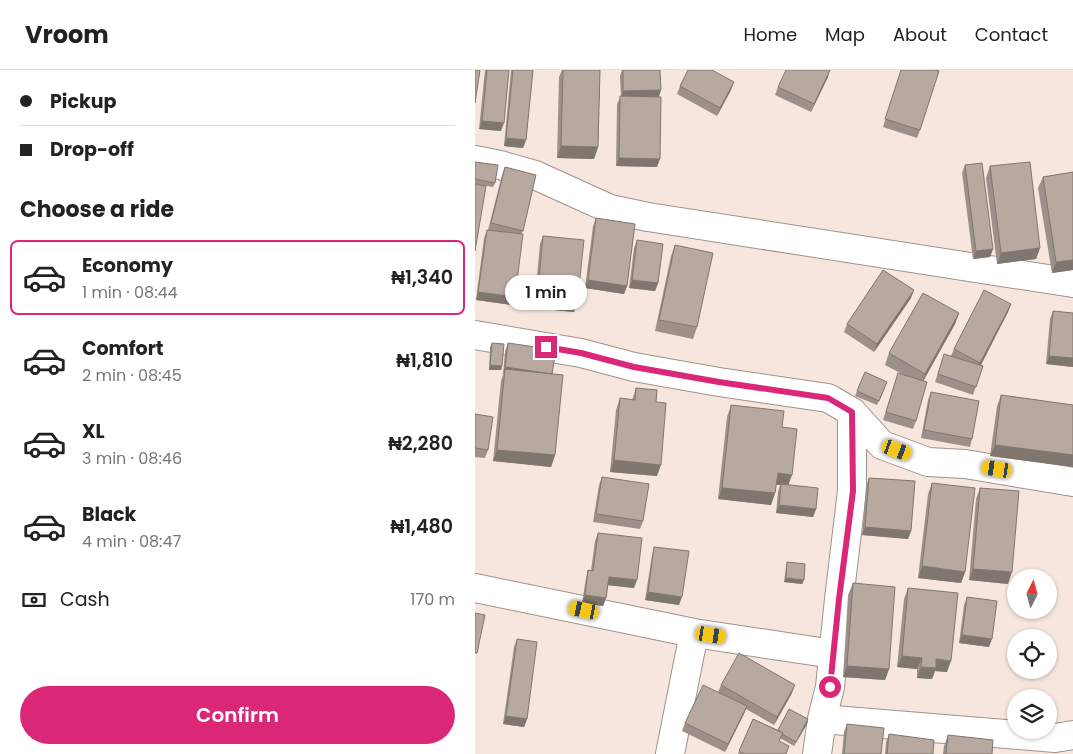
<!DOCTYPE html>
<meta charset="utf-8">
<style>
:root{--surface:#fff;--page:#f6f6f6;--text:#222;--muted:#767676;--line:#e0e0e0;--accent:#db2777}
body{margin:0;font-family:Poppins,sans-serif;background:var(--page);color:var(--text);height:100vh;display:flex;flex-direction:column;font-size:19px;white-space:nowrap}
*{box-sizing:border-box;margin:0}
p{font-size:16px;color:var(--muted)}
.icon{flex:none;width:28px;height:28px;fill:none;stroke:currentColor;stroke-width:2;stroke-linecap:round;stroke-linejoin:round}
.map{position:relative;flex:1;overflow:hidden}
.sheet{display:flex;flex-direction:column;background:var(--surface);width:475px}
.sheet>*{flex:none}
.banner{display:grid;align-content:center;height:110px;padding:0 20px;background:var(--surface)}
.needle{width:32px;rotate:6deg}
.controls{position:absolute;left:532px;top:499px;display:grid;gap:10px}
.controls a{display:grid;place-items:center;width:50px;height:50px;border-radius:50%;background:var(--surface);box-shadow:0 1px 4px #0004;font-size:25px}
.end{position:absolute;width:22px;height:22px;margin:-11px;border:6px solid #db2777;background:#fff;box-shadow:0 0 0 2px #fff}
.from{border-radius:50%}
.bubble{position:absolute;height:35px;border-radius:18px;background:var(--surface);box-shadow:0 1px 4px #0004;font-size:16px;font-weight:600;line-height:35px;text-align:center}
.car{position:absolute;width:15px;height:30px;margin:-15px -8px;border-radius:6px;box-shadow:0 0 4px 1px #0007;background:linear-gradient(#f5c518 24%,#345 0 40%,#f5c518 0 76%,#345 0 86%,#f5c518 0)}
.banner b{display:flex;align-items:center;gap:18px;height:48px;font-size:19px}
.banner b+b{border-top:1px solid var(--line)}
.banner i{width:12px;height:12px;background:var(--text)}
ul{padding:0;list-style:none}
li{display:flex;align-items:center;gap:15px;height:75px;margin:0 10px 8px;padding:0 10px;border:2px solid transparent;border-radius:8px}
li div{flex:1}
li b{display:block;font-size:19px}
li em{font-style:normal;font-weight:600}
li.selected{border-color:var(--accent)}
li>.icon{width:45px;height:45px;stroke-width:1.5}
h2{padding:0 20px;font-size:22px;line-height:60px}
.pay{display:flex;align-items:center;gap:12px;height:55px;padding:0 20px;font-size:19px}
.pay p{margin-inline-start:auto}
.action{display:flex;gap:10px;margin-top:auto;padding:10px 20px}
.action a{flex:1;height:58px;border-radius:30px;background:var(--accent);color:#fff;font-size:20px;font-weight:600;line-height:58px;text-align:center}
header{display:flex;align-items:center;gap:30px;box-sizing:border-box;height:70px;padding:0 25px;background:var(--surface);border-bottom:1px solid var(--line)}
header strong{font-size:24px}
nav{display:flex;gap:28px;margin-inline-start:auto;font-size:18px}
main{display:flex;flex:1;min-height:0}
.map>svg:first-child{display:block}
.lines{fill:none;stroke-linecap:round;stroke-linejoin:round}
.minor-casing{stroke:#a1928b;stroke-width:30}
.minor{stroke:#fff;stroke-width:28}
.wall{fill:#9d908a}
.shaded-wall{fill:#807670}
.building{fill:#b7a8a0;stroke:#807670}
.route{stroke:#db2777;stroke-width:6}
</style>
<header>
<strong>Vroom</strong>
<nav><a>Home</a><a>Map</a><a>About</a><a>Contact</a></nav>
</header>
<main>
<section class="sheet">
<div class="banner">
<b><i class="from"></i>Pickup</b>
<b><i></i>Drop-off</b>
</div>
<h2>Choose a ride</h2>
<ul>
<li class="selected"><svg class="icon" aria-label="car" viewBox="0 0 24 24"><path d="M5 17H2v-5l4-1 3-4h7l3 4 3 1v5h-3M9 17h6M6 11h13"/><circle cx="7" cy="17" r="2"/><circle cx="17" cy="17" r="2"/></svg><div><b>Economy</b><p>1 min · 08:44</p></div><em>₦1,340</em></li>
<li><svg class="icon" aria-label="car" viewBox="0 0 24 24"><path d="M5 17H2v-5l4-1 3-4h7l3 4 3 1v5h-3M9 17h6M6 11h13"/><circle cx="7" cy="17" r="2"/><circle cx="17" cy="17" r="2"/></svg><div><b>Comfort</b><p>2 min · 08:45</p></div><em>₦1,810</em></li>
<li><svg class="icon" aria-label="car" viewBox="0 0 24 24"><path d="M5 17H2v-5l4-1 3-4h7l3 4 3 1v5h-3M9 17h6M6 11h13"/><circle cx="7" cy="17" r="2"/><circle cx="17" cy="17" r="2"/></svg><div><b>XL</b><p>3 min · 08:46</p></div><em>₦2,280</em></li>
<li><svg class="icon" aria-label="car" viewBox="0 0 24 24"><path d="M5 17H2v-5l4-1 3-4h7l3 4 3 1v5h-3M9 17h6M6 11h13"/><circle cx="7" cy="17" r="2"/><circle cx="17" cy="17" r="2"/></svg><div><b>Black</b><p>4 min · 08:47</p></div><em>₦1,480</em></li>
</ul>
<div class="pay"><svg class="icon" aria-label="cash" viewBox="0 0 24 24"><path d="M3 7h18v10H3z"/><circle cx="12" cy="12" r="2"/></svg>Cash<p>170 m</p></div>
<div class="action"><a>Confirm</a></div>
</section>
<div class="map">
<svg width="598" height="684" viewBox="0 0 598 684">
<rect width="100%" height="100%" fill="#f6e6de"/>
<g class="lines">
<defs>
<path id="minor" d="M0 90 25 95 60 105 135 139 173 147 598 213
M0 265 106 283 159 297 244 312 353 328 377 342 407 375 453 392 490 394 598 412
M0 518 219 563 358 584
M347 649 580 668 598 665
M195 684 219 563
M342 684 347 649 355 617 364 529 377 421V342"/>
</defs>
<use href="#minor" class="minor-casing"/>
<use href="#minor" class="minor"/>
</g>
<path class="wall" d="M10 0H34L26 61 4 59Z
M36 0H58L51 70 48 78 29 76Z
M87 0H125L123 77 119 89 82 88 84 7Z
M147 0H185L186 20 184 27 182 97 141 96 142 34 146 26 145 6Z
M426 0 445 60 442 68 408 57Z
M353 7 336 42 300 25 303 17Z
M205 16 256 20 242 46 202 24Z
M0 92 20 113 18 117 0 114Z
M490 95 518 179 515 187 498 189 487 103Z
M515 96 565 178 561 189 522 194 511 108Z
M30 97 48 161 46 164 40 227 37 235 1 230 9 168 12 160H13L27 105Z
M568 107 598 200 577 203 563 118Z
M121 148 152 216 149 224 110 218 118 156Z
M68 166 99 242 59 238 65 174Z
M162 170 183 213 180 221 154 218 159 178Z
M200 175 222 257 218 269 180 261 196 186Z
M436 228 399 282 369 262 372 254Z
M536 234 533 242 505 295 508 296 498 325 460 312 469 284 476 286 479 279Z
M578 241 598 243V297L571 294 575 249Z
M484 243 480 254 448 311 441 351 438 359 408 350 423 303 427 304 410 295 414 283Z
M17 273 27 296 26 300H14L15 277Z
M33 273 77 304 80 385 76 397 18 391 26 311 28 305 30 281Z
M390 302 412 312 402 335 380 326Z
M161 318 181 332 182 406 135 402 141 340 145 328 157 330Z
M456 322 497 369 495 377 446 368 453 330Z
M526 325 598 335V397L515 386 522 336Z
M256 335 307 357 314 415 341 439 338 447 301 443 303 422 305 415H301L300 423 296 435 243 429 252 347Z
M0 344 13 380 10 388 0 387Z
M127 407 168 451 165 459 118 452 124 415Z
M394 408 436 461 433 469 387 465 391 416Z
M457 413 490 502 486 513 443 508 453 424Z
M505 418 533 514 494 510 501 429Z
M123 463 159 518 133 515 131 528 128 536 107 533 111 508 113 500H116L120 471Z
M179 477 204 535 170 530 177 485Z
M312 492 329 510 327 514 309 512 311 496Z
M378 513 414 599 410 610 368 607 373 525Z
M433 518 472 602 460 601 457 609 442 608V599L422 597 429 529Z
M492 527 514 577 484 573 489 535Z
M42 569 52 649 49 657 28 654 39 577Z
M246 615 317 623 299 655 271 639 250 682 207 661 210 653 243 622Z
M278 649 303 660 333 649 332 654 319 676 305 668 304 671 311 684H263Z
M372 654 406 684H367L369 662Z
M414 664 458 684H410L411 672Z
M473 665 517 684H468L469 676Z"/>
<path class="shaded-wall" d="M355 0 353 7 336 42 339 34Z
M259 12 256 20 242 46 245 38Z
M186 20 183 28 146 29 148 21Z
M7 51 29 53 26 61 4 59Z
M31 68 51 70 48 78 29 76Z
M86 76 123 77 119 89 82 88Z
M144 88 185 89 182 97 141 96Z
M565 178 561 189 522 194 526 183Z
M518 179 515 187 498 189 501 181Z
M598 190V200L577 203 581 192Z
M113 210 152 216 149 224 110 218Z
M157 210 183 213 180 221 154 218Z
M439 220 436 228 399 282 402 274Z
M3 222 40 227 37 235 1 230Z
M62 230 102 234 99 242 59 238Z
M536 234 533 242 503 301 505 293Z
M484 243 480 254 446 315 450 304Z
M574 286 598 288V297L571 294Z
M15 295 27 296 26 300H14Z
M30 297 77 304 30 299 27 305Z
M520 375 598 385V397L515 386Z
M22 380 80 385 76 397 18 391Z
M139 390 186 395 182 406 135 402Z
M303 403 317 405 313 416 298 414Z
M247 418 300 423 296 435 243 429Z
M304 435 341 439 338 447 301 443Z
M390 457 436 461 433 469 387 465Z
M447 496 490 502 486 513 443 508Z
M498 499 537 502 533 514 494 510Z
M134 507 162 510 159 518 131 515Z
M311 508 329 510 327 514 309 512Z
M173 522 207 527 204 535 170 530Z
M110 525 131 528 128 536 107 533Z
M487 565 517 569 514 577 484 573Z
M427 586 447 588 442 599 422 597Z
M461 589 476 591 472 602 460 601 457 609 442 608 446 597Z
M372 596 414 599 410 610 368 607Z
M320 615 317 623 299 655 302 647Z
M272 636 269 644 250 682 253 674Z
M31 646 52 649 49 657 28 654Z
M333 649 332 654 319 676 321 672Z"/>
<path class="building" d="M0 0H5L0 33Z
M12 0H34L29 53 7 51Z
M38 0H58L51 70 31 68Z
M88 0H125L123 77 86 76Z
M148 0H185L186 20 148 21Z
M213 0H237L259 12 245 38 205 16Z
M311 0H355L339 34 303 17Z
M426 0H459L464 1 445 60 410 49Z
M145 26 186 27 185 89 144 88Z
M0 92 23 95 20 113 0 109Z
M555 92 565 178 526 183 515 96Z
M507 93 518 179 501 181 490 95Z
M30 97 61 105 48 161 16 153Z
M598 102V190L581 192 568 107Z
M0 114 11 116 0 181Z
M121 148 160 154 152 216 113 210Z
M12 160 48 164 40 227 3 222Z
M68 166 109 170 102 234 62 230Z
M162 170 188 174 183 213 157 210Z
M200 175 238 183 222 257 184 250Z
M408 200 439 220 402 274 372 254Z
M509 220 536 234 505 293 479 279Z
M448 223 484 243 450 304 414 283Z
M578 241 598 243V288L574 286Z
M17 273 29 274 27 296 15 295Z
M33 273 81 280 77 304 30 297Z
M469 284 508 296 501 317 463 304Z
M30 299 88 305 80 385 22 380Z
M390 302 412 312 404 331 382 321Z
M423 303 452 312 441 351 411 342Z
M161 318 182 320 181 332 191 333 186 395 139 390 145 328 160 330Z
M456 322 504 331 497 369 449 360Z
M526 325 598 335V385L520 375Z
M256 335 309 341 307 357 322 359 317 405 303 403 300 423 247 418Z
M0 344 18 347 13 380 0 378Z
M127 407 174 414 168 451 121 444Z
M394 408 440 411 436 461 390 457Z
M457 413 500 418 490 502 447 496Z
M306 414 343 418 341 439 304 435Z
M505 418 544 421 537 502 498 499Z
M123 463 167 468 162 510 134 507 131 528 110 525 113 500 118 501Z
M179 477 214 481 207 527 173 522Z
M312 492 330 494 329 510 311 508Z
M378 513 420 517 414 599 372 596Z
M433 518 483 523 476 591 461 589V598L446 597 447 588 427 586Z
M492 527 522 531 517 569 487 565Z
M0 543 10 545 2 583H0Z
M42 569 62 572 52 649 31 646Z
M264 583 320 615 302 647 246 615Z
M228 615 272 636 253 674 210 653Z
M314 639 333 649 321 672 307 664 308 663 303 660Z
M278 649 308 663 304 671 314 676 311 684H269L264 681Z
M372 654 409 658 406 684H369Z
M414 664 459 670 458 684H412Z
M473 665 518 670 517 684H471Z"/>
<g class="lines">
<path class="route" d="M71 277 106 283 159 297 244 312 353 328 377 342 378 421 364 529 355 617"/>
</g>
</svg>
<div class="controls">
<a><svg class="needle" viewBox="-14 -14 28 28"><path d="M0-13l5 13h-10z" fill="#e53935"/><path d="M0 13l5-13h-10z" fill="#767676"/></svg></a>
<a><svg class="icon" aria-label="locate" viewBox="0 0 24 24"><circle cx="12" cy="12" r="6"/><path d="M12 2v4M12 18v4M2 12h4M18 12h4"/></svg></a>
<a><svg class="icon" aria-label="layers" viewBox="0 0 24 24"><path d="M12 4l9 5-9 5-9-5zM3 14l9 5 9-5"/></svg></a>
</div>
<i class="end from" style="left:355px;top:617px"></i>
<i class="end" style="left:71px;top:277px"></i>
<div class="bubble" style="left:30px;top:205px;width:82px">1 min</div>
<i class="car" style="left:422px;top:380px;rotate:110deg"></i>
<i class="car" style="left:522px;top:399px;rotate:279deg"></i>
<i class="car" style="left:109px;top:540px;rotate:282deg"></i>
<i class="car" style="left:236px;top:565px;rotate:99deg"></i>
</div>
</main>
